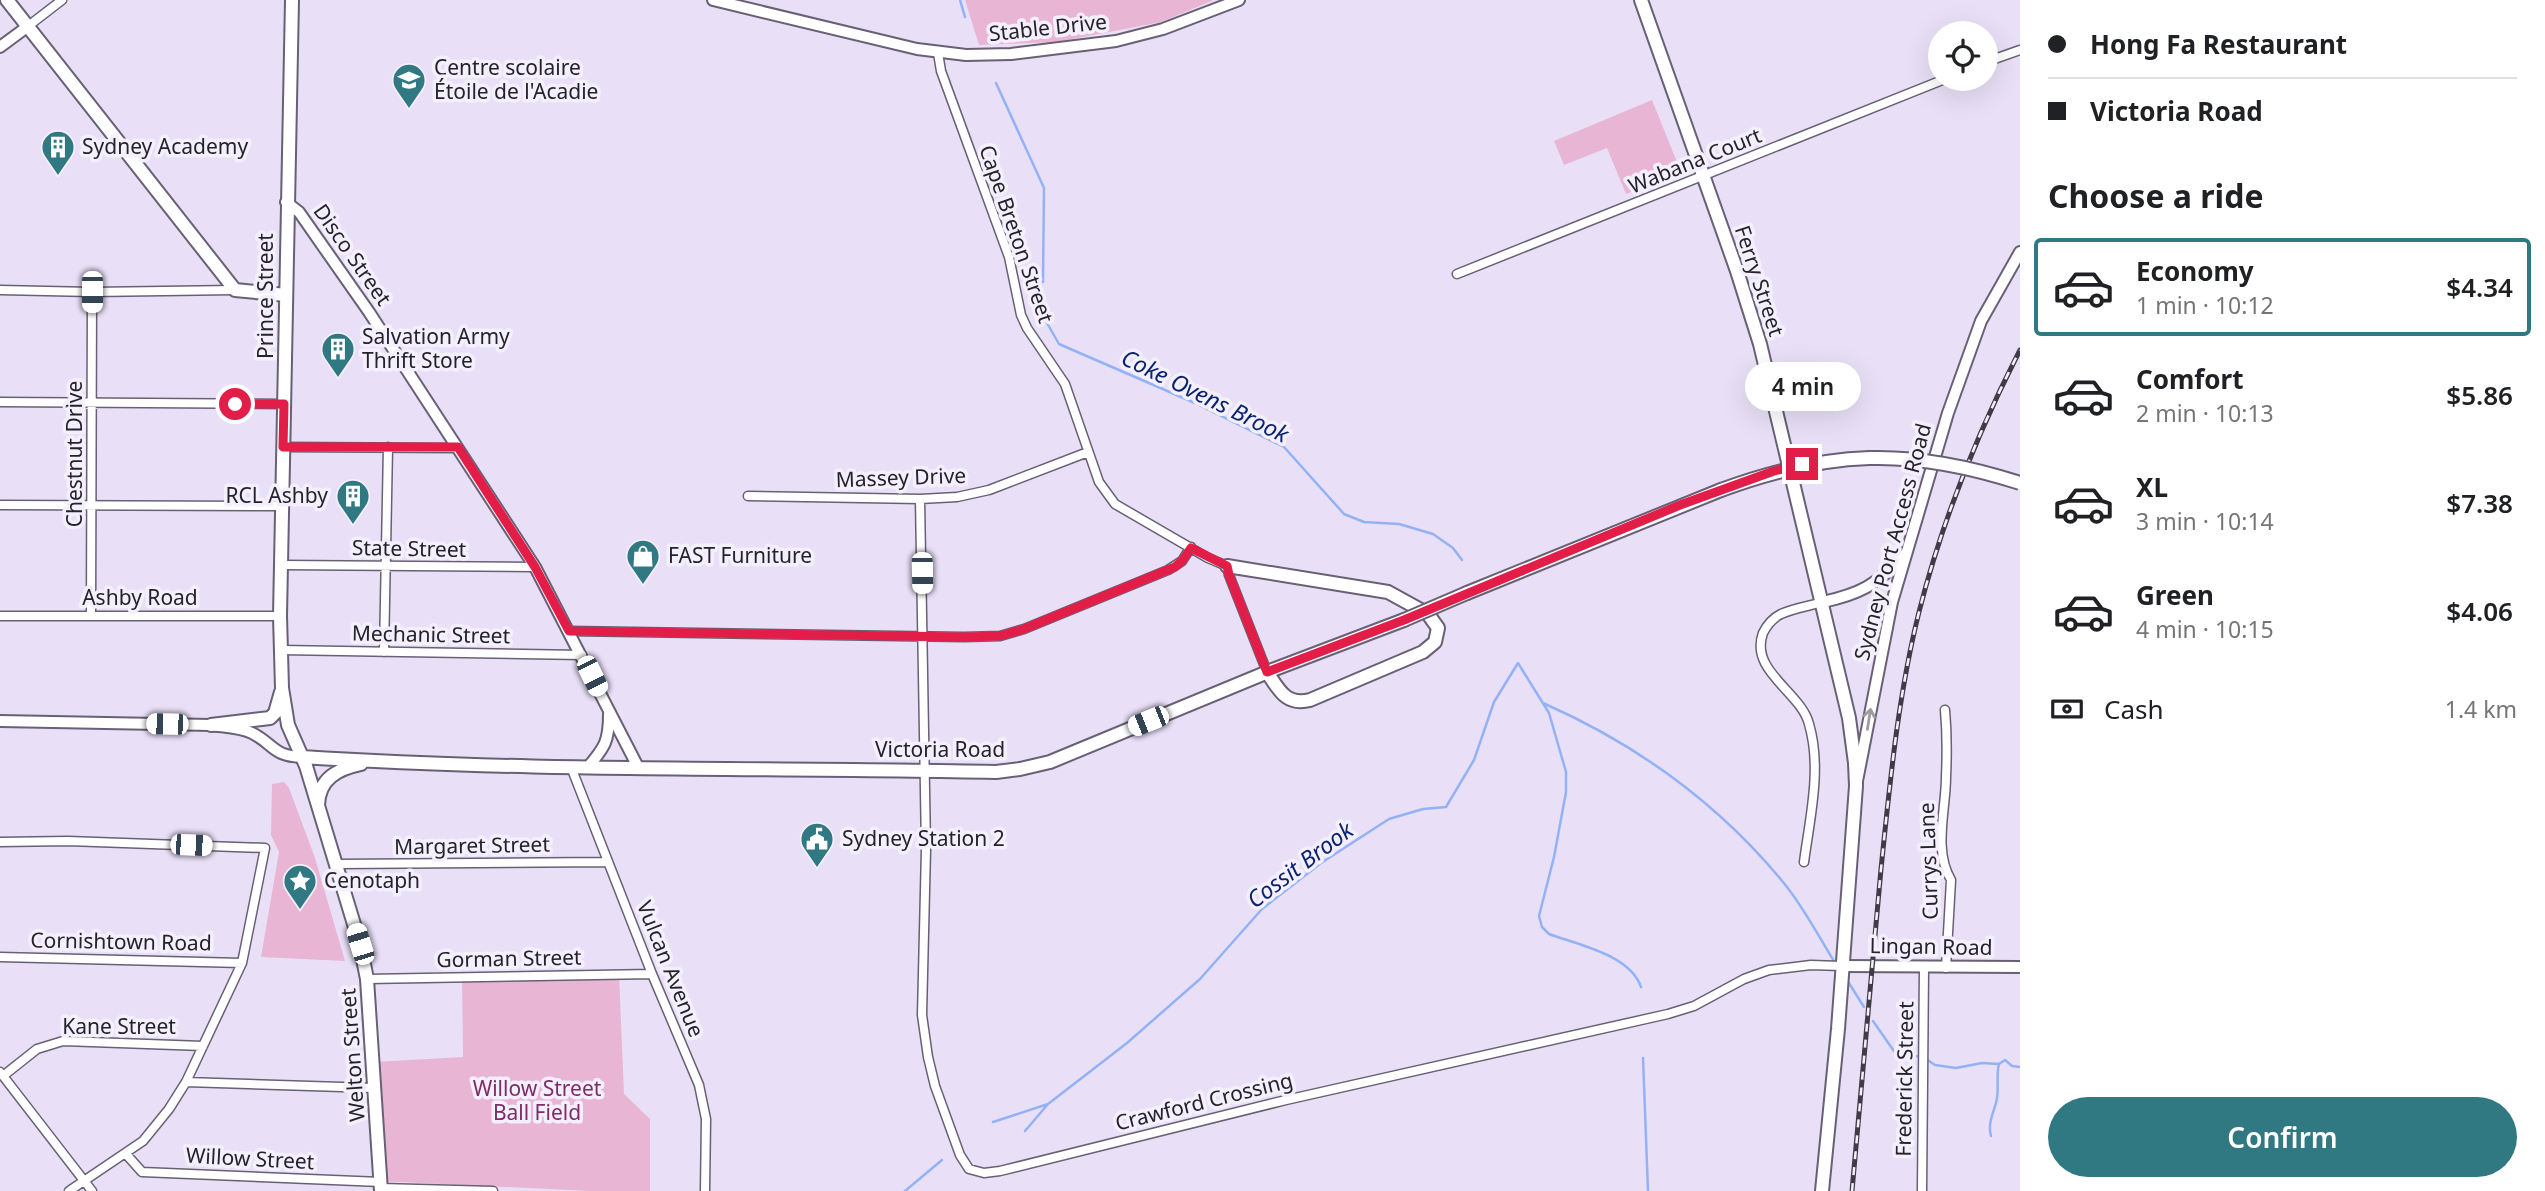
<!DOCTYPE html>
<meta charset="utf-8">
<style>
:root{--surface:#fff;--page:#f6f6f6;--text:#202124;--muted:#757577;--line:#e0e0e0;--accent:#307882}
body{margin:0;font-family:"Noto Sans",sans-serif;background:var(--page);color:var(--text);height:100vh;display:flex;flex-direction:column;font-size:26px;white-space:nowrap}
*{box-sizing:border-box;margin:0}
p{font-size:23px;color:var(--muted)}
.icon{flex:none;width:38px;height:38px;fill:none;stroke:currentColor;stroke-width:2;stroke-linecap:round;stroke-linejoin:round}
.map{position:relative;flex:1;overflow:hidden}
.details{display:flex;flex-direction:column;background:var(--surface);width:525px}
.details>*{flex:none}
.banner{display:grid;align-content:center;height:154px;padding:0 28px;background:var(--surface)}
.controls{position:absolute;left:1928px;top:21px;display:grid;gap:14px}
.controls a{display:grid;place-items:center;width:70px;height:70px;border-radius:50%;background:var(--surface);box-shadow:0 7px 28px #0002;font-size:35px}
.end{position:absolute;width:32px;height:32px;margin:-16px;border:9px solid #e11d48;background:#fff;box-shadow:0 0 0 4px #fff}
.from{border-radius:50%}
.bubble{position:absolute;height:49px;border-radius:24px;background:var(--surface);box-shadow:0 7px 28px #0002;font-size:23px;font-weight:600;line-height:49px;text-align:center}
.car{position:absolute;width:21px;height:42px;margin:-21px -10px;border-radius:9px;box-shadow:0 0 5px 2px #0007;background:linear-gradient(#fff 24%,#345 0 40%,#fff 0 76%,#345 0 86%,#fff 0)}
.banner b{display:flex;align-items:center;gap:24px;height:66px;font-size:26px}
.banner b+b{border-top:2px solid var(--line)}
.banner i{width:18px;height:18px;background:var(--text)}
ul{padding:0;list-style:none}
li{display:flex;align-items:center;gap:21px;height:98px;margin:0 14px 10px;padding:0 14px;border:4px solid transparent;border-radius:7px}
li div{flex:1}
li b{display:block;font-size:26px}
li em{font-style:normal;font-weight:600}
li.on{border-color:var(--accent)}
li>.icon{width:63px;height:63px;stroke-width:1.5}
h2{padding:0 28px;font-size:32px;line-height:84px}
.pay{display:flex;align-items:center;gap:18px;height:77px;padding:0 28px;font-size:26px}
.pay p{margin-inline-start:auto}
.button{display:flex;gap:14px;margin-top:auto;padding:14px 28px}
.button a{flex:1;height:80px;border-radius:42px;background:var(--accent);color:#fff;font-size:28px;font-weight:600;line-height:80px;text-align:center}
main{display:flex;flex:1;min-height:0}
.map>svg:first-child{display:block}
.green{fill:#e9b5d5}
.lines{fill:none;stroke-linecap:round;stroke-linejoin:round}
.stream{stroke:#93b2f6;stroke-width:2.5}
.minor-casing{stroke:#686074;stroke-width:11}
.tertiary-casing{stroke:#686074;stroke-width:14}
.secondary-casing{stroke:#686074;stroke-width:16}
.primary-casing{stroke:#686074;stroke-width:16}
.minor{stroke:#fff;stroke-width:8}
.tertiary{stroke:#fff;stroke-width:10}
.secondary{stroke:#fff;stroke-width:12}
.primary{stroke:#fff;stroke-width:12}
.rail-casing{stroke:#403b46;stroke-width:5}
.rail{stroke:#f4effd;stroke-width:2.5;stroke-dasharray:8;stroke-linecap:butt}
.primary-bridge-casing{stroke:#686074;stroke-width:16;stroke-linecap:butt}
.primary-bridge{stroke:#fff;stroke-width:12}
.oneway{stroke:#9d9ca0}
.route{stroke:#e11d48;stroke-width:9}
.labels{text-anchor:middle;stroke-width:7;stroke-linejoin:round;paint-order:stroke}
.street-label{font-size:21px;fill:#26222b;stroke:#f4effd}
.poi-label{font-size:21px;fill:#26222b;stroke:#f4effd;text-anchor:start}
.park-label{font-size:21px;fill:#802c66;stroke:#f4effd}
.water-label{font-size:23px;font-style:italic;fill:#0c2470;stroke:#f4effd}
</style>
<main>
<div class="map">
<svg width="2020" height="1191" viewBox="0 0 2020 1191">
<rect width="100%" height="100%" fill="#e9e0f7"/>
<path class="green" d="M965 0H1214L1161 22 1057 42 979 45Z
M1652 100 1681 172 1626 194 1607 148 1564 165 1554 141Z
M284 782 289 788 315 858 345 961 261 957 279 852 271 835 272 784Z
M619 975 624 1094 650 1119V1191H590L379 1181 373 1062 463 1057 462 977Z"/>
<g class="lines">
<path class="stream" d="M960 0 965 17
M996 83 1044 188 1043 282
M1043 316 1059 344 1195 403 1284 447 1344 514 1364 522 1399 524 1433 534 1453 548 1462 560
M1543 703C1636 744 1718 803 1783 882 1803 906 1819 937 1835 963
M1847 980 1864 1007
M1873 1021 1896 1054 1923 1057 1935 1065 1956 1068 1982 1063 1999 1064
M1643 1058 1648 1191
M993 1122 1048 1104 1127 1043 1200 979 1262 909 1321 863 1389 819 1423 809 1446 807 1474 760 1494 702 1518 663 1549 713 1566 772V792L1554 857 1539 916 1542 927 1549 934C1579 945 1630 955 1641 987
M1025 1131 1048 1104
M1991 1136C1987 1122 1995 1111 1997 1098 1999 1086 1996 1075 1999 1064L2005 1060 2012 1066 2020 1067
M905 1191 942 1160"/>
<defs>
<path id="minor" d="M27 27 62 0
M938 53 941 71 1009 257 1021 315 1027 328 1065 384 1099 482 1115 504 1208 558 1227 566 1229 575 1267 672
M1986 62 2020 50
M1457 274 1945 79
M0 290 92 292 235 290
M0 402 284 404
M283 447 458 448
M748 496 920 499 957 497 989 490 1088 452
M920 499 926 849 922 1015 928 1057 935 1086 960 1155 969 1169 984 1173 1000 1171 1286 1100 1668 1014 1694 1006 1744 979 1769 970 1811 965 1841 966
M0 505 282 506
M282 565 535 567
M0 616H280
M91 616 92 292
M569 631 964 637 1000 636 1024 629 1168 570 1182 561 1191 547
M280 650 582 655
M384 652 388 447
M1945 710C1947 732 1947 755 1946 777 1946 810 1933 850 1951 880L1946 968
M571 767 652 974 699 1085 706 1119 705 1191
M0 842 68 841 265 848 242 963 186 1082 169 1109 143 1141 69 1191
M1804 862C1810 817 1822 768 1809 724 1801 692 1749 671 1763 633 1767 625 1773 618 1781 614 1794 608 1809 606 1823 602
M336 864 608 862
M0 957 242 963
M367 979 652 974
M0 1072 92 1191
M3 1076 37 1049 63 1041 203 1046
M186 1082 374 1088
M126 1154 142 1172 381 1182
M381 1188 493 1191
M1922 1191 1924 968"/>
<path id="tertiary" d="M713 0 917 49 966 55 1011 54 1116 41 1163 29 1239 0
M0 47 27 27
M286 202 299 212 369 312 535 567 638 767
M1823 602C1859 594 1878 585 1902 556
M0 721 211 725C225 727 240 727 252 733 274 744 272 756 302 757
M588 767C605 747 609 741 609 714
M1857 781 1892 602 1948 413 1981 321 2020 252
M1841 966 2020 967"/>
<path id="secondary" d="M7 0 235 290 286 295
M1641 0 1737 271 1760 344 1849 718 1855 763 1856 786 1838 1029 1822 1191"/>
<path id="primary" d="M292 0 280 616 282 688 288 725 306 766 360 944 367 979 381 1191
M1227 566 1388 592 1428 614 1438 628 1435 642 1423 652 1310 700C1286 706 1279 690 1267 672
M1467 593 1721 490
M211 725 270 718 275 713 281 692
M302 757C533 772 765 767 996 772L1020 769 1050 762 1275 669 1404 620
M318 805C319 778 338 769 361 764"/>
</defs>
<use href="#minor" class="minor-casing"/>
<use href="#tertiary" class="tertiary-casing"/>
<use href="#secondary" class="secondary-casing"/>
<use href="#primary" class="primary-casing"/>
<use href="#minor" class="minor"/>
<use href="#tertiary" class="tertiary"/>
<use href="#secondary" class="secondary"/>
<use href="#primary" class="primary"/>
<defs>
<path id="rail" d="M1852 1191C1862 1084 1871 976 1881 869 1890 782 1898 696 1919 612 1942 521 1977 434 2020 350"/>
</defs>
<use href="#rail" class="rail-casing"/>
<use href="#rail" class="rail"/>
<defs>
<path id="primary-bridge" d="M1721 490C1830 450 1909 447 2020 483
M1404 620 1467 593"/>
</defs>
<use href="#primary-bridge" class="primary-bridge-casing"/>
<use href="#primary-bridge" class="primary-bridge"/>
</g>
<defs><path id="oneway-shaft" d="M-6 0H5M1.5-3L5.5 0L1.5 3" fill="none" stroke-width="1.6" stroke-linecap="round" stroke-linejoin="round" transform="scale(1.75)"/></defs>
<use class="oneway" href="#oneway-shaft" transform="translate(1869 719) rotate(-81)"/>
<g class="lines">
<path class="route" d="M235 404H284L283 447H458L535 567 569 631 964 637 1000 636 1024 629 1175 567 1182 561 1191 548 1227 566 1229 575 1267 672 1404 620 1680 505 1774 471 1802 464"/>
</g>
<defs>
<symbol id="school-pin" viewBox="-11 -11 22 30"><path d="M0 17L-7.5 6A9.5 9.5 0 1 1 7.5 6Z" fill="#307882" stroke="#f4effd"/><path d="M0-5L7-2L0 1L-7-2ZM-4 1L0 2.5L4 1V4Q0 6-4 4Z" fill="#fff"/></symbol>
<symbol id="building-pin" viewBox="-11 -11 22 30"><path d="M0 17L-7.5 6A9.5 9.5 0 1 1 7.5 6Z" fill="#307882" stroke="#f4effd"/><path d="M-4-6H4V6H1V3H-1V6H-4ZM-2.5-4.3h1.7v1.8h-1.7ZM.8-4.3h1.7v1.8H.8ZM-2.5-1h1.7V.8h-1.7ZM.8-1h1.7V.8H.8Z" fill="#fff"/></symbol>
<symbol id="shop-pin" viewBox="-11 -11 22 30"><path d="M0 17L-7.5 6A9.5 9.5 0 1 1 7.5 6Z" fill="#307882" stroke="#f4effd"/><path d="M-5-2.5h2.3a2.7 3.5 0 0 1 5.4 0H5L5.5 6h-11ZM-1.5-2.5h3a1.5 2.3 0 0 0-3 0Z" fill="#fff"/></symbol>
<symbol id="civic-pin" viewBox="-11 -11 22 30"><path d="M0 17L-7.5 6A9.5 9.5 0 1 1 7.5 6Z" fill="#307882" stroke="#f4effd"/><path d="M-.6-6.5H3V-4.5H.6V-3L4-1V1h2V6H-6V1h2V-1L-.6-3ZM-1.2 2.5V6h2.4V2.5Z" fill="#fff"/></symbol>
<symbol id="sight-pin" viewBox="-11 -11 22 30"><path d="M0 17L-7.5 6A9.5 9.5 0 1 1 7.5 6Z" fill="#307882" stroke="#f4effd"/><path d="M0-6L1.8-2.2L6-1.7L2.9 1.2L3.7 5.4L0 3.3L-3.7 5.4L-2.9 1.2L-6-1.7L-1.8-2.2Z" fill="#fff"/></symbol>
</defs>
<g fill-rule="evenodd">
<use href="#school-pin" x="390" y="61" width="38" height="52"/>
<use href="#building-pin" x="39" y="128" width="38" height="52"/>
<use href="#building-pin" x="319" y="330" width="38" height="52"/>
<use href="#building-pin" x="334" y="477" width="38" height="52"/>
<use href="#shop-pin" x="624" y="537" width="38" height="52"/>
<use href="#civic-pin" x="798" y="820" width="38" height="52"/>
<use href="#sight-pin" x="281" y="862" width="38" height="52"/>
</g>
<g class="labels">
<g class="street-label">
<text transform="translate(1048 28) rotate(-6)" y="7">Stable Drive</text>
<text transform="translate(1695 161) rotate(-22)" y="7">Wabana Court</text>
<text transform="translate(1016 234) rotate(71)" y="7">Cape Breton Street</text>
<text transform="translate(352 255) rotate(55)" y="7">Disco Street</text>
<text transform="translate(1759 281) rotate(72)" y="7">Ferry Street</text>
<text transform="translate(266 296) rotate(-90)" y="7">Prince Street</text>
<text transform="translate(75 454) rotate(-90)" y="7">Chestnut Drive</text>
<text transform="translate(901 478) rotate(-2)" y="7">Massey Drive</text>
<text transform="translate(1893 542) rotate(-75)" y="7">Sydney Port Access Road</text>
<text transform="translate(409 549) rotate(1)" y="7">State Street</text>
<text x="140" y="605">Ashby Road</text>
<text transform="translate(431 635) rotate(1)" y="7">Mechanic Street</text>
<text x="940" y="757">Victoria Road</text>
<text transform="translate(472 846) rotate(-1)" y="7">Margaret Street</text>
<text transform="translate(1929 861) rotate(-92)" y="7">Currys Lane</text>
<text transform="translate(121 942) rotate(1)" y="7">Cornishtown Road</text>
<text transform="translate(1931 947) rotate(1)" y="7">Lingan Road</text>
<text transform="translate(509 959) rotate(-1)" y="7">Gorman Street</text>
<text transform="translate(670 969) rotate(68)" y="7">Vulcan Avenue</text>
<text x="119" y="1034">Kane Street</text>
<text transform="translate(353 1055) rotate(-94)" y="7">Welton Street</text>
<text transform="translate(1905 1079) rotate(-89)" y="7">Frederick Street</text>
<text transform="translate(1204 1102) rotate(-14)" y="7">Crawford Crossing</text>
<text transform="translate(250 1159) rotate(3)" y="7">Willow Street</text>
</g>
<g class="poi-label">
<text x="434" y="75">Centre scolaire<tspan x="434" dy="24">Étoile de l'Acadie</tspan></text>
<text x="82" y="154">Sydney Academy</text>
<text x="362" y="344">Salvation Army<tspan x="362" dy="24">Thrift Store</tspan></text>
<text x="328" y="503" text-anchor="end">RCL Ashby</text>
<text x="668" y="563">FAST Furniture</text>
<text x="842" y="846">Sydney Station 2</text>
<text x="324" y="888">Cenotaph</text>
</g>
<g class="park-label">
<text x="537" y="1096">Willow Street<tspan x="537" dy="24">Ball Field</tspan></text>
</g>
<g class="water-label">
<text transform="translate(1205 396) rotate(26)" y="8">Coke Ovens Brook</text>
<text transform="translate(1300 865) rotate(-37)" y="8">Cossit Brook</text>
</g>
</g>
</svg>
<div class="controls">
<a><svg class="icon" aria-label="locate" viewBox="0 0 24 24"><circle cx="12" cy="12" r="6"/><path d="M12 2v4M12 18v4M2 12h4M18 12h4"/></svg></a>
</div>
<i class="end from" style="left:235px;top:404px"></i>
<i class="end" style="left:1802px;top:464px"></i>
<div class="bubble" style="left:1745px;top:362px;width:116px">4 min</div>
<i class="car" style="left:92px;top:292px;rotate:180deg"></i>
<i class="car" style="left:922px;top:573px;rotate:179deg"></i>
<i class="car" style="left:592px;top:676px;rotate:154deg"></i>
<i class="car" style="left:1148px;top:721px;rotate:248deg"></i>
<i class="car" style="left:167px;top:724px;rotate:271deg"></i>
<i class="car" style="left:191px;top:845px;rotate:92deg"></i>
<i class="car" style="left:360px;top:944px;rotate:343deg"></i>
</div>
<section class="details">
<div class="banner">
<b><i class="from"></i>Hong Fa Restaurant</b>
<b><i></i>Victoria Road</b>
</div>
<h2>Choose a ride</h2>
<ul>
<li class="on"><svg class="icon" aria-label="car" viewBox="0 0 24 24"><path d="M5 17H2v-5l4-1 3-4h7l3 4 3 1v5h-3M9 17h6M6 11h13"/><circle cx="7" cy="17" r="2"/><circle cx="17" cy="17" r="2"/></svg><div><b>Economy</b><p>1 min · 10:12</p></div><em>$4.34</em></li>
<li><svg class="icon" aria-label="car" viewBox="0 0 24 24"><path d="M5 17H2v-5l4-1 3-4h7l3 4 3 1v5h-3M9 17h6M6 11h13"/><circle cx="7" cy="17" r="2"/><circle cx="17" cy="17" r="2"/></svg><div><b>Comfort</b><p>2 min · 10:13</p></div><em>$5.86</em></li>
<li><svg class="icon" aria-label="car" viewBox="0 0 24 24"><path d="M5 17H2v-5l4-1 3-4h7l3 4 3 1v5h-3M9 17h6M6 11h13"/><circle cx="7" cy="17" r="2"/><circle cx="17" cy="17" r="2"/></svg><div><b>XL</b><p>3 min · 10:14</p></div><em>$7.38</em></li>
<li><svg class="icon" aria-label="car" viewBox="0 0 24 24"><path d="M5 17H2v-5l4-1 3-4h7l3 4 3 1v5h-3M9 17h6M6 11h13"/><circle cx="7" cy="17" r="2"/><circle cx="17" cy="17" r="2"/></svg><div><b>Green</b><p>4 min · 10:15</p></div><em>$4.06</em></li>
</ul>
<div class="pay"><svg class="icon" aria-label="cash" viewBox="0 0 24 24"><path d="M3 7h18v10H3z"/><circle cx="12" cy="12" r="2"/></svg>Cash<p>1.4 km</p></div>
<div class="button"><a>Confirm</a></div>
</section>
</main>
